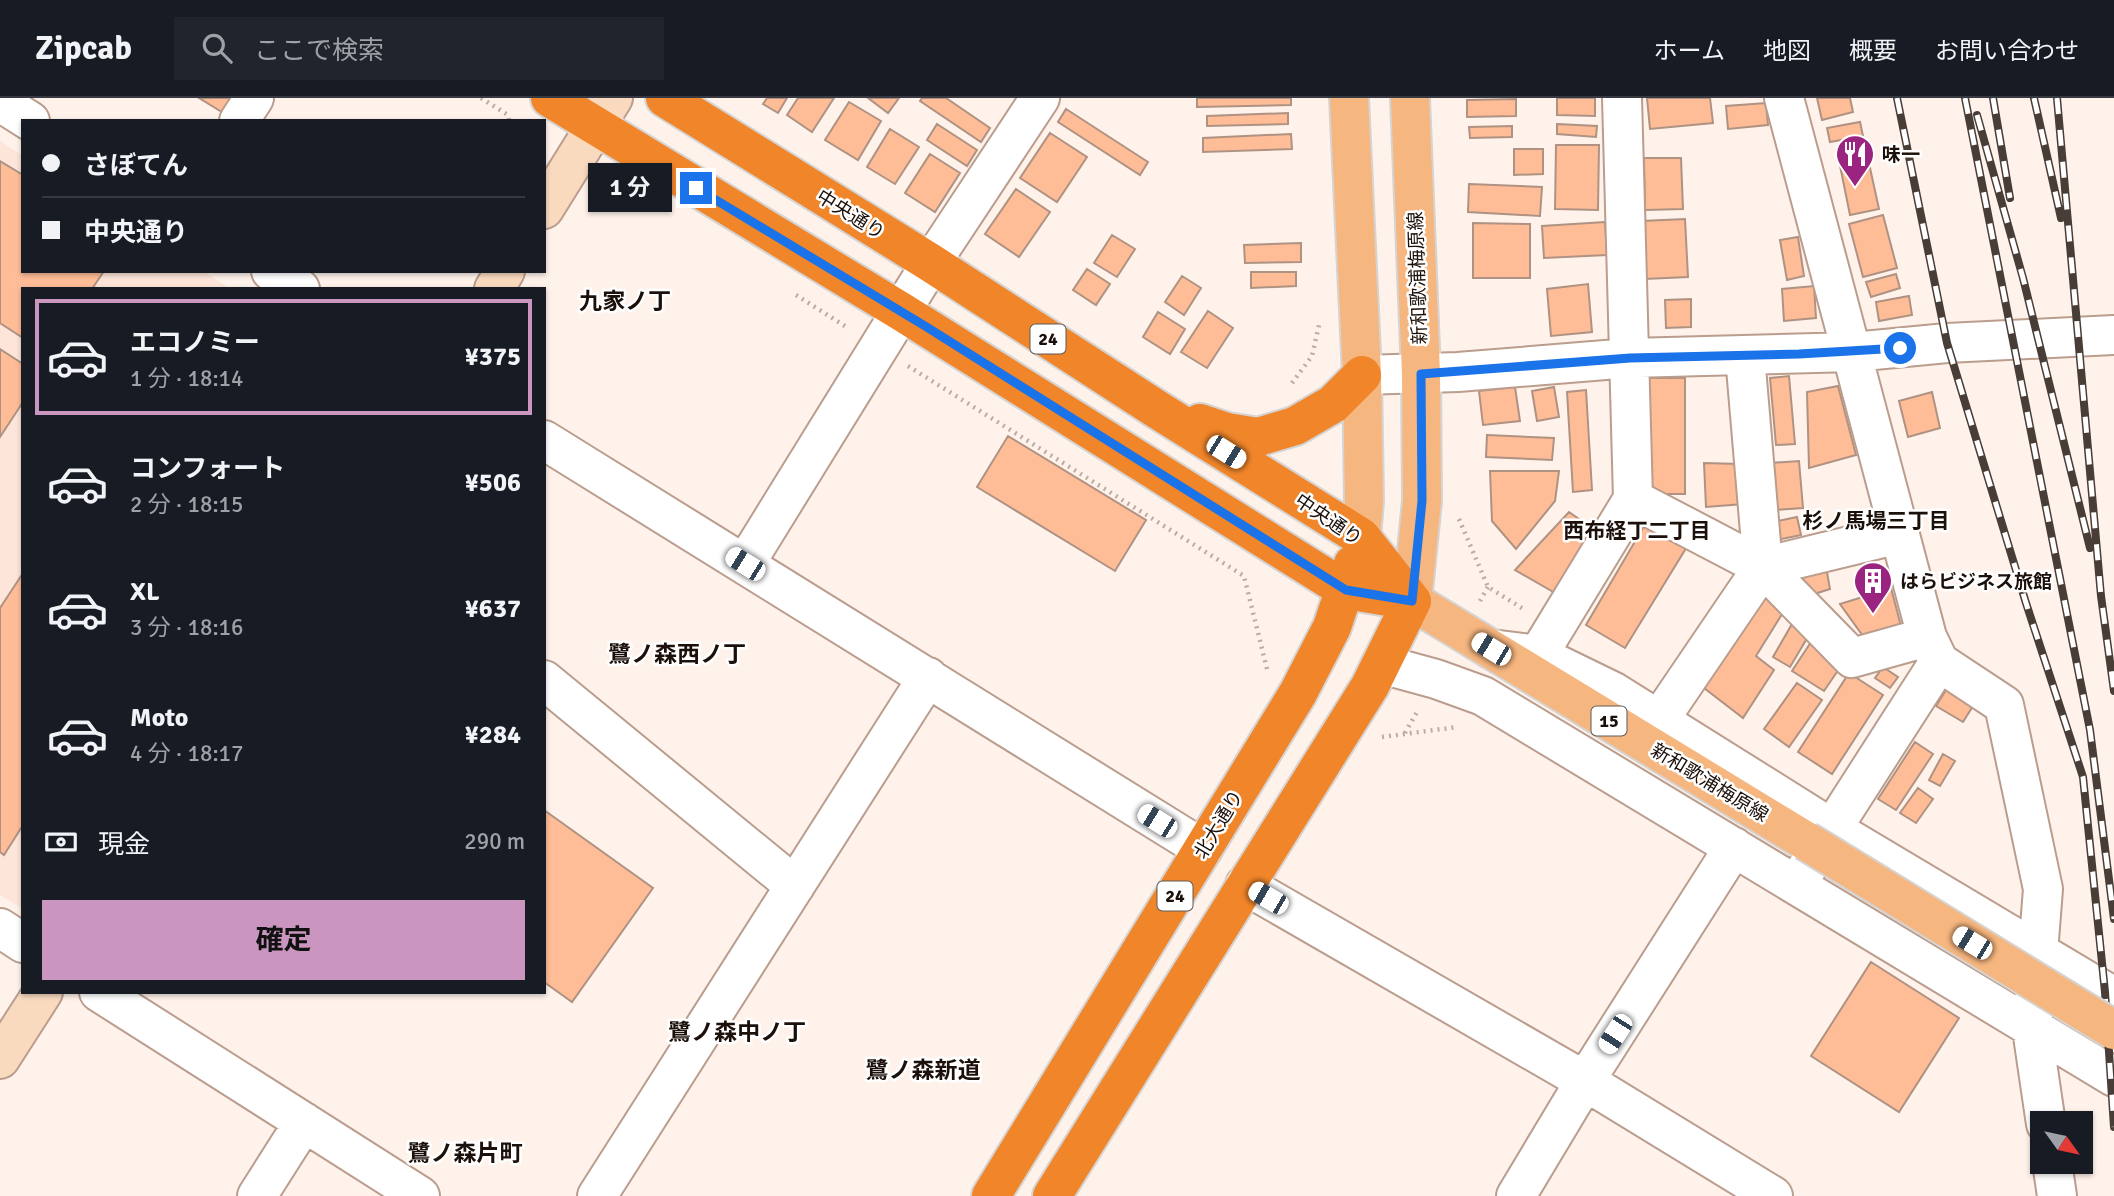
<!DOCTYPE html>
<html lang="ja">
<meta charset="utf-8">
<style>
:root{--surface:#171b24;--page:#20242c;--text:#f1f3f6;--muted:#9ea1a6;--line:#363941;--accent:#ca96c0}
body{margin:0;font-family:Signika,"Noto Sans JP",sans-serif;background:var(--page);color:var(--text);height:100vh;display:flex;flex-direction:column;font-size:26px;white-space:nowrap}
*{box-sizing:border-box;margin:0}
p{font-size:23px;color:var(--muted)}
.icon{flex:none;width:38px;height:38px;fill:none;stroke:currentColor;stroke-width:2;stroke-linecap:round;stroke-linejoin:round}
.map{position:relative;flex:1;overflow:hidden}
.drawer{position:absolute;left:21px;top:189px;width:525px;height:707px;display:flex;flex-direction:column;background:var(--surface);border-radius:0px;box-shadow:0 2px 5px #0004}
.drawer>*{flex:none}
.guide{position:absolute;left:21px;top:21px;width:525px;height:154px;border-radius:0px;box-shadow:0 2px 5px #0004;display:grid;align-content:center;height:154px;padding:0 21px;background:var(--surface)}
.needle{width:46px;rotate:123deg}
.fabs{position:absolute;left:2030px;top:1013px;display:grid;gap:14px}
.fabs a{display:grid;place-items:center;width:63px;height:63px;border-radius:0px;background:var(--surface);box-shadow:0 2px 5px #0004;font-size:35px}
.end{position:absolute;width:32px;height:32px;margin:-16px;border:9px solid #1a73e8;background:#fff;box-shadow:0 0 0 4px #fff}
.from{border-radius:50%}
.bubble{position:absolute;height:49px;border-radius:0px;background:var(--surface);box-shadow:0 2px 5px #0004;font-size:23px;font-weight:700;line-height:49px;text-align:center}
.car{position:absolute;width:21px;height:42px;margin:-21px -10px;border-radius:9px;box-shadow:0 0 5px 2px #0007;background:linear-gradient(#fff 24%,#345 0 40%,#fff 0 76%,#345 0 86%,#fff 0)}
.guide b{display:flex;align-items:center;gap:24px;height:66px;font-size:26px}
.guide b+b{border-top:2px solid var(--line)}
.guide i{width:18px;height:18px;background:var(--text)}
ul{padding:12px 0 0;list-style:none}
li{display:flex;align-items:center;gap:21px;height:116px;margin:0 14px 10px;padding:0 7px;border:4px solid transparent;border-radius:0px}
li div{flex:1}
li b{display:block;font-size:26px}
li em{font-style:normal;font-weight:700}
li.selected{border-color:var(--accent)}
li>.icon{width:63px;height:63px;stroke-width:1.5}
.pay{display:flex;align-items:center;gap:18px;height:77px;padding:0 21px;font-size:26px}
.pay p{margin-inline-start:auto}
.primary-button{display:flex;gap:14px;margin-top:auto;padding:14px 21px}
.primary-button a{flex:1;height:80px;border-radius:0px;background:var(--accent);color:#111;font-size:28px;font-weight:700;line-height:80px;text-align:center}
header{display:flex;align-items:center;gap:42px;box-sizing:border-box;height:98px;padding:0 35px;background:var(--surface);border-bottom:2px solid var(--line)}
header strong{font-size:33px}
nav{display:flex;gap:38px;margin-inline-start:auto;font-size:24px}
.search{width:490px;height:63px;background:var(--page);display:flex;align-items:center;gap:18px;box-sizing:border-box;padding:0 24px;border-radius:0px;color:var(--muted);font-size:26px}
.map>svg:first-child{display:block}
.built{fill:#fde6d9}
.building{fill:#ffbd97;stroke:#af9282;stroke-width:2}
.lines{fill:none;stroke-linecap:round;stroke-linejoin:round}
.street-casing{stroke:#ba9d8d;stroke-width:42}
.secondary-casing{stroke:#ba9d8d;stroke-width:42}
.primary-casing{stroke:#d6d4d3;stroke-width:42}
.highway-casing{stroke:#d6d4d3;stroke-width:42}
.path{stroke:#b9ada6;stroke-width:4.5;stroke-dasharray:2 5;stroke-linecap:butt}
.street{stroke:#fff;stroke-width:38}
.secondary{stroke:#fadabf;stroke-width:38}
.primary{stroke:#f6b67f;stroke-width:38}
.highway{stroke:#f0852a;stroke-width:38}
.rail-casing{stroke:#483d37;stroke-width:8}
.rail{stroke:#fff;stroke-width:5;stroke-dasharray:16;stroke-linecap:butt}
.primary-bridge-casing{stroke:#d6d4d3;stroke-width:42;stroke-linecap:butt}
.primary-bridge{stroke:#f6b67f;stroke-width:38}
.route{stroke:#1a73e8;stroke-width:9}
.labels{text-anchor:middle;stroke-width:5;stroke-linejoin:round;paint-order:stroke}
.shield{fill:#fff;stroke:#5f5854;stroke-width:2}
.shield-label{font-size:18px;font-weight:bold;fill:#1b100a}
.poi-label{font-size:19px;font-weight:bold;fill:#1b100a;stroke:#fff;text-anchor:start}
.street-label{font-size:19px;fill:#1b100a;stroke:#fff}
.neighbourhood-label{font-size:21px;font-weight:bold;fill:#1b100a;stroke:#fff}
.quarter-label{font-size:23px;font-weight:bold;fill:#1b100a;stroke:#fff}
</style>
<header>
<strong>Zipcab</strong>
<div class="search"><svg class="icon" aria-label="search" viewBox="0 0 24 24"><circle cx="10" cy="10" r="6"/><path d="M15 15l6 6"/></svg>ここで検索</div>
<nav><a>ホーム</a><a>地図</a><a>概要</a><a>お問い合わせ</a></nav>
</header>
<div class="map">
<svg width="2114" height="1098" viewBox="0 0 2114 1098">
<rect width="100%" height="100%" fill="#fff2eb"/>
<path class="built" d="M0 43 23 58V173H203L231 191H23V811L0 797Z"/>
<path class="building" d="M199 0H235L225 16Z
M767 0H787L778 15 763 6Z
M798 0H834L812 34 787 17Z
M868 0H899L888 15Z
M922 0H946L990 30 981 44 920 3Z
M1197 0H1291V7L1197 9Z
M1557 0H1595V18L1557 17Z
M1647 0H1710L1713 25 1650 31Z
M1817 0H1850L1853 14 1822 22Z
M1516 1V18L1467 19V2Z
M849 4 881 23 858 62 825 42Z
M1766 5 1768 27 1728 31 1726 8Z
M1066 11 1148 64 1140 77 1058 24Z
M1288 15V26L1207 28V18Z
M1860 24 1863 38 1830 44 1827 30Z
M937 26 977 52 967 68 927 42Z
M1557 26 1597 28 1596 39 1557 36Z
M1512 28V39L1470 40 1469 29Z
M890 31 919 49 895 86 867 69Z
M1050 35 1087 59 1057 104 1020 80Z
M1291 36 1292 51 1203 54V40Z
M1556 47H1599L1598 112 1555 111Z
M1865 47 1879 111 1850 117 1837 53Z
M1514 51H1543V76L1514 77Z
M930 56 960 75 935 114 905 95Z
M1644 60H1681L1683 111 1645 112Z
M0 63 23 77V173H104L92 191H23V240L0 225Z
M1469 86 1542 89 1540 118 1468 114Z
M1016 91 1050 114 1019 159 985 136Z
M1883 117 1897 170 1863 179 1849 126Z
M1685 121 1688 179 1645 181 1642 123Z
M1605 124 1607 157 1544 160 1542 128Z
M1473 125 1530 126V180H1473Z
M1112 137 1135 151 1117 179 1094 165Z
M1798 139 1804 178 1787 182 1780 142Z
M1301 145V164L1245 165 1244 147Z
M1087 171 1110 186 1096 207 1073 192Z
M1251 174H1296V188L1251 190Z
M1896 176 1900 190 1871 199 1866 184Z
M1182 178 1201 190 1184 217 1165 204Z
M1588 186 1592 234 1551 238 1547 191Z
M1814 188 1816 220 1784 223 1782 191Z
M1909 198 1912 217 1879 223 1876 204Z
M1691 201V229L1666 230 1665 202Z
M1208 213 1233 230 1207 270 1181 254Z
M1158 214 1185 231 1170 256 1143 239Z
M0 251 23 266V304L0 339Z
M1789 278 1795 346 1776 347 1770 280Z
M1642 280H1685V396H1641Z
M1838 288 1856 357 1809 370 1807 294Z
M1515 289 1520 323 1483 327 1479 293Z
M1554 289 1559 319 1537 323 1532 293Z
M1586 292 1592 392 1573 394 1567 294Z
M1932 294 1940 330 1908 339 1899 303Z
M1487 337 1554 340 1552 362 1486 359Z
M1008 338 1146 422 1115 473 977 389Z
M1799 363 1803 410 1774 412 1770 365Z
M1704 365 1740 366 1744 406 1706 409Z
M1490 373H1559L1555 403 1516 451 1492 423Z
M1569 414 1592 430 1555 495 1515 472Z
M1797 419 1801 437 1777 442 1773 424Z
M1647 423 1688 447 1625 550 1586 527Z
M1825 463 1830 491 1811 497 1786 471Z
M23 475V727L4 757 0 754V510Z
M1891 490 1901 528 1863 538 1840 506Z
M1765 497 1784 513 1756 558 1774 572 1743 620 1704 590Z
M1792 526 1809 537 1790 569 1773 559Z
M1811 544 1839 571 1824 593 1792 573Z
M1883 569 1898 579 1890 590 1875 580Z
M1849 575 1883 597 1832 676 1798 654Z
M1797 585 1822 602 1789 649 1764 631Z
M1946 592 1973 608 1963 624 1936 608Z
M1915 644 1933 656 1896 712 1878 701Z
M1943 656 1955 663 1940 688 1929 682Z
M1918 690 1933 701 1916 725 1900 715Z
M544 712 653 790 572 904 544 884Z
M1871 864 1959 920 1899 1014 1811 958Z"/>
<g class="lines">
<defs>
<path id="street" d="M1784 0 1927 539 1939 564 1796 787
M0 4 30 23
M239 23 254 0
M271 173 300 191
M1745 258 1763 469 1899 436
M1362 277 1458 274 1630 260 1853 254 1947 245 2114 237
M544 342 1203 751
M1633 401 1763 469 1852 560 1927 539
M745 466 931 165 1040 0
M1491 551 1538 557 1614 594 1831 730 2114 899
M1538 557 1633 401 1622 0
M1939 564 2004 607 2043 791 2032 931 2046 1026
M1381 566 1436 581 1483 598 2114 979
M544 582 795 788
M1659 622 1763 469
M1245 787 1585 983 1773 1098
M0 830 23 845
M99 894 420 1098
M2052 1064 2057 1098
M257 1098 304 1024
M597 1098 928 579
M1516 1098 1585 983 1734 749"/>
<path id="secondary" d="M544 111 613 0
M494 191 505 173
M0 961 43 894"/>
<path id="primary" d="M1349 0 1362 277 1364 403 1361 439
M1410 0 1421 276 1422 403 1412 503 1806 743"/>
<path id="highway" d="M550 0 902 214 1346 492 1412 503
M665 0 931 165 1158 312 1361 439 1412 503
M1200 325 1227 334 1258 339 1295 328 1333 306 1362 277
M991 1098 1298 595 1332 529 1353 466
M1052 1098 1370 588 1412 503"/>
</defs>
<use href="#street" class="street-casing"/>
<use href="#secondary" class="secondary-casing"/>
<use href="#primary" class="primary-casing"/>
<use href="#highway" class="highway-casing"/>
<path class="path" d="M481 0 508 17 509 23
M589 106 596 110 653 107
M796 197 848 230
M908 268 1244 478 1267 571
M1292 285 1312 258 1319 227
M1459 421 1488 489 1525 512
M1480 503 1488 489
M1405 635 1417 614
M1382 639 1457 629"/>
<use href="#street" class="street"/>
<use href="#secondary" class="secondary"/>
<use href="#primary" class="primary"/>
<use href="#highway" class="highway"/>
<defs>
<path id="rail" d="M1897 0 1947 245 2026 505 2083 679 2105 894 2114 1029
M1965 0 2090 632 2114 821
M1993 0 2010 100
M2034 0 2061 120
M2057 0 2101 498 2114 593
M1977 17 2023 180 2090 450"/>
</defs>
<use href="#rail" class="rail-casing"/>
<use href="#rail" class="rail"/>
<defs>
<path id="primary-bridge" d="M1806 743 2114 932"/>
</defs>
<use href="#primary-bridge" class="primary-bridge-casing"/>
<use href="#primary-bridge" class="primary-bridge"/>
</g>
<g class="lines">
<path class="route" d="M696 90 925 228 1346 492 1412 503 1422 403 1421 276 1630 260 1799 256 1900 250"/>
</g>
<defs>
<symbol id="restaurant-pin" viewBox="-11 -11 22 30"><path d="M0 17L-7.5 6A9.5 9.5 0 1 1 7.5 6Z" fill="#9a247f" stroke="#fff"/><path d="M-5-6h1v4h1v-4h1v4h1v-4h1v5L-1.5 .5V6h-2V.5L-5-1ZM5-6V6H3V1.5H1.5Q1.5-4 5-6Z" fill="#fff"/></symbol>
<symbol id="building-pin" viewBox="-11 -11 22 30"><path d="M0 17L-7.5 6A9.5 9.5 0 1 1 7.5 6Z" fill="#9a247f" stroke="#fff"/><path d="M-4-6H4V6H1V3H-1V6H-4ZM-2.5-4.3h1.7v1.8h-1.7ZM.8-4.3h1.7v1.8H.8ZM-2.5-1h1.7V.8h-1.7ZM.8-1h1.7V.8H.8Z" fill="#fff"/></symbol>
</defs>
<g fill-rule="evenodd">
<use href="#restaurant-pin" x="1833" y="34" width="44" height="60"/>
<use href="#building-pin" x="1851" y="461" width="44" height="60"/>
</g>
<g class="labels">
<g class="shield">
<rect x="1030.5" y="226.5" width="35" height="29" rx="5"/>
<rect x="1591.5" y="608.5" width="35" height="29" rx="5"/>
<rect x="1157.5" y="783.5" width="35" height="29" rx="5"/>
</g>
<g class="shield-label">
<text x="1048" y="247">24</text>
<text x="1609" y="629">15</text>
<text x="1175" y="804">24</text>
</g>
<g class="poi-label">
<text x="1882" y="63">味一</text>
<text x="1900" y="490">はらビジネス旅館</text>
</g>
<g class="street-label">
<text transform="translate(851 116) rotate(32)" y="7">中央通り</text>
<text transform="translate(1417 180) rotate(-92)" y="7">新和歌浦梅原線</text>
<text transform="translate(1329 421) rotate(34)" y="7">中央通り</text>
<text transform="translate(1710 684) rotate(31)" y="7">新和歌浦梅原線</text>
<text transform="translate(1218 726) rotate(-59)" y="7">北大通り</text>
</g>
<g class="neighbourhood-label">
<text x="1876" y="430">杉ノ馬場三丁目</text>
<text x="1637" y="440">西布経丁二丁目</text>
</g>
<g class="quarter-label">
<text x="625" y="211">九家ノ丁</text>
<text x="677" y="564">鷺ノ森西ノ丁</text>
<text x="737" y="942">鷺ノ森中ノ丁</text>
<text x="923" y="980">鷺ノ森新道</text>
<text x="465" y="1063">鷺ノ森片町</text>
</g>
</g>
</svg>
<div class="fabs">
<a><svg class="needle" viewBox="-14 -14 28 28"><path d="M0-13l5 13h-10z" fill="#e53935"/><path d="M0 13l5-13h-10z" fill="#9ea1a6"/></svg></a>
</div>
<i class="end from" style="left:1900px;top:250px"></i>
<i class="end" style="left:696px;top:90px"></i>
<div class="bubble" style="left:588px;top:65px;width:84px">1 分</div>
<i class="car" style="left:1226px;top:354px;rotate:122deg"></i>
<i class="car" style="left:745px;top:466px;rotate:302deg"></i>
<i class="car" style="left:1491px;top:551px;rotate:301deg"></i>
<i class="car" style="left:1157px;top:723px;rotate:302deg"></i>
<i class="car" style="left:1268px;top:800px;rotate:300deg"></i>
<i class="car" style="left:1972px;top:845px;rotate:301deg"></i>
<i class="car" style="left:1615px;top:936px;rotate:213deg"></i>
<div class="guide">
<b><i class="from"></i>さぼてん</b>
<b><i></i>中央通り</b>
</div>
<section class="drawer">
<ul>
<li class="selected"><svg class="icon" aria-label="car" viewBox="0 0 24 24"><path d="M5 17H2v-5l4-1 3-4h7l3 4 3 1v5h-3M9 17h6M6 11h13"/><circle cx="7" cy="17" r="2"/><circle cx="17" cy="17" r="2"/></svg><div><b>エコノミー</b><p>1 分 · 18:14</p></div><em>¥375</em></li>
<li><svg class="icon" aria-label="car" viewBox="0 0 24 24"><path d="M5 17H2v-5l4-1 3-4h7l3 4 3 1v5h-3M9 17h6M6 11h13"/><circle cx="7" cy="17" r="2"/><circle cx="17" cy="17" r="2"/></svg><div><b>コンフォート</b><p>2 分 · 18:15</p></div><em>¥506</em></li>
<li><svg class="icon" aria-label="car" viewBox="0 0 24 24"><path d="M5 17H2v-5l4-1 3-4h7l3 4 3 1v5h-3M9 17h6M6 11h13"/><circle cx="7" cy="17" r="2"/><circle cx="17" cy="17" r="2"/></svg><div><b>XL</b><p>3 分 · 18:16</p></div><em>¥637</em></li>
<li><svg class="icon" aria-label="car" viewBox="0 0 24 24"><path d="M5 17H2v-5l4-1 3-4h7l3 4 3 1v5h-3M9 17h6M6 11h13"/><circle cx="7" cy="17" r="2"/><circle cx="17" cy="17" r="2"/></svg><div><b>Moto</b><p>4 分 · 18:17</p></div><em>¥284</em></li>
</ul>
<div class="pay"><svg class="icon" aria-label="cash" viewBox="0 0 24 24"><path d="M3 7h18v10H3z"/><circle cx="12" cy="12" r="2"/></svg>現金<p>290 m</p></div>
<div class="primary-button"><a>確定</a></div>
</section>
</div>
